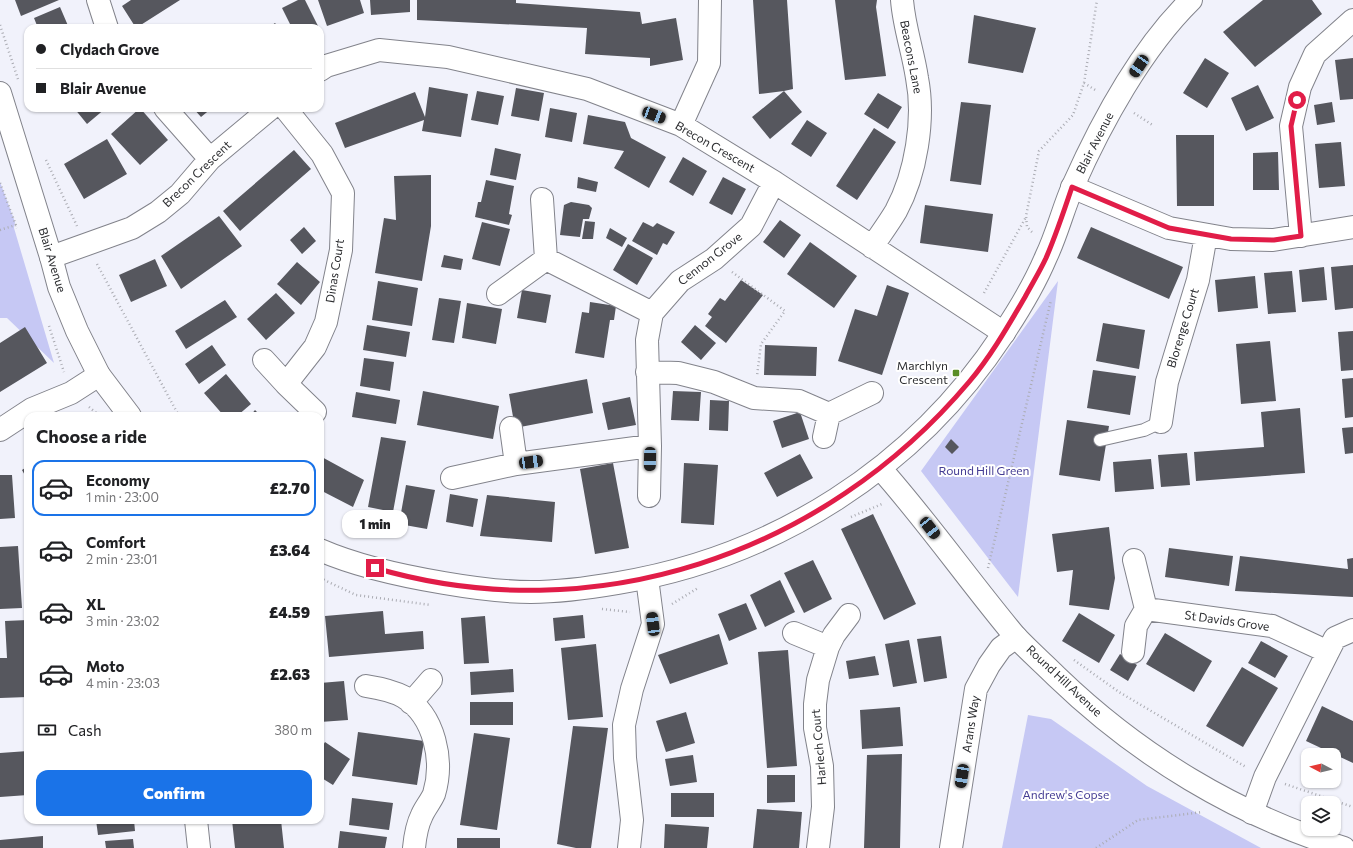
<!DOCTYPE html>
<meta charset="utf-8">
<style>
:root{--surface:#fff;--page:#f6f6f6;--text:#202124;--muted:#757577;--line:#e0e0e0;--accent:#1a73e8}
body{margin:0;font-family:Commissioner,sans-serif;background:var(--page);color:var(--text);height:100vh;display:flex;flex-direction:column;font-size:15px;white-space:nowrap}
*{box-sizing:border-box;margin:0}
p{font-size:13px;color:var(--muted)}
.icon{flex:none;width:22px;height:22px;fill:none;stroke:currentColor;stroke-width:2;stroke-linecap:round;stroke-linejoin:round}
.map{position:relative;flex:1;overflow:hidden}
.details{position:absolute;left:24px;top:412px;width:300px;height:412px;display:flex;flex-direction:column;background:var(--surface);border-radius:12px;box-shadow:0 1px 3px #0004}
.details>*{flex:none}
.top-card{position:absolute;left:24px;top:24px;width:300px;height:88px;border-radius:12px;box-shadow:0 1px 3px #0004;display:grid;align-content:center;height:88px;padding:0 12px;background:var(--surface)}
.needle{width:26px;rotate:277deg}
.buttons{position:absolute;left:1301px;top:748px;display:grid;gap:8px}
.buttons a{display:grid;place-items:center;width:40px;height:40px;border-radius:8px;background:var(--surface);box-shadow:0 1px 3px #0004;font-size:20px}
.end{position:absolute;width:18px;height:18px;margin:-9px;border:5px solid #e11d48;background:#fff;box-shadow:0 0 0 2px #fff}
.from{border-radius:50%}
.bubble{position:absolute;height:28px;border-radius:12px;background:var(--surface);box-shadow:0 1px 3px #0004;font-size:13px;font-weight:800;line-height:28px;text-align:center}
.car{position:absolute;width:12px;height:24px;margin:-12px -6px;border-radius:5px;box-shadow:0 0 3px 1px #0007;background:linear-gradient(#222 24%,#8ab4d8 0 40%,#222 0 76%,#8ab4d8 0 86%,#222 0)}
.top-card b{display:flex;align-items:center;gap:14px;height:38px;font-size:15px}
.top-card b+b{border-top:1px solid var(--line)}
.top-card i{width:10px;height:10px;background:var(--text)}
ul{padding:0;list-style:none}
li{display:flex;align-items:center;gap:12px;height:56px;margin:0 8px 6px;padding:0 4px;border:2px solid transparent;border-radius:12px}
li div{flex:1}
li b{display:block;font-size:15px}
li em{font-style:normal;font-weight:800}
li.on{border-color:var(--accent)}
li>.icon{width:36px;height:36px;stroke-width:1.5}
h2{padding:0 12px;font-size:18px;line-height:48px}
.pay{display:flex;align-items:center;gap:10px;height:44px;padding:0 12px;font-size:15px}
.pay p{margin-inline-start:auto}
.action{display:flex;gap:8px;margin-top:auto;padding:8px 12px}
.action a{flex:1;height:46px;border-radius:12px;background:var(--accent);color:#fff;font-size:16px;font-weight:800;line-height:46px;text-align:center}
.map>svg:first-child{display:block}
.green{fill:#c6c8f4}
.building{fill:#56575e}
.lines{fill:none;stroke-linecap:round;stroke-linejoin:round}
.service-casing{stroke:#82838b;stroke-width:14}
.minor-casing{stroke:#82838b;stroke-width:24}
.tertiary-casing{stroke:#82838b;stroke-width:24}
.path{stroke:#abacb3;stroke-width:2.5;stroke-dasharray:1 3;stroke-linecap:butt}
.service{stroke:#fff;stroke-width:12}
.minor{stroke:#fff;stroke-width:22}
.tertiary{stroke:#fff;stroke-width:22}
.route{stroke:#e11d48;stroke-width:5}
.poi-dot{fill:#598d26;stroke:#fff;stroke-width:1.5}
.labels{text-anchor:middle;stroke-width:4;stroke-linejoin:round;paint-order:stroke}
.street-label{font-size:12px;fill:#2d2e31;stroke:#fff}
.poi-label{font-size:12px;fill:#2d2e31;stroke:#fff;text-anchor:end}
.park-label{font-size:12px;fill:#443c93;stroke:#fff}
</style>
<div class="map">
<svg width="1353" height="848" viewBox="0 0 1353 848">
<rect width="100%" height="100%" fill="#f1f2fb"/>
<path class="green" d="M0 182 15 222 14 228 54 363 7 318H0Z
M1058 281 1018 597 921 471Z
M1028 715 1051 719 1147 786 1261 848H1002Z"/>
<path class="building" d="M15 0H59L21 16Z
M131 0H180L136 28 122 6Z
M298 0H305L319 28H292L282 8Z
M318 0H360L364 13 327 26Z
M370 0H410V12L371 15Z
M417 0H516V3L640 12 642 24 676 18 683 60 650 66V58L585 54 587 28 417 20Z
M753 0H787L793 89 784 91 802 112 770 139 752 117 784 91 759 94Z
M835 0H877L876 7 886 76 845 80Z
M1263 0H1312L1322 14 1255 67 1223 32Z
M60 7 69 28H38L34 18Z
M974 15 1036 28 1023 73 968 63Z
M275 23 279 28H268Z
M1205 58 1229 73 1207 108 1183 93Z
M1353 58V99L1340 100 1335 60Z
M1258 85 1274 118 1246 131 1231 98Z
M429 87 468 94 461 137 422 131 424 120 345 148 335 123 415 92 425 117Z
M516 88 544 93 539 121 511 116Z
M477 91 504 96 498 125 471 120Z
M878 93 902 107 888 129 864 114Z
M961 102 991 105 981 185 950 181Z
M1332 102 1335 122 1317 125 1314 105Z
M74 108H106L87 124Z
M140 108 168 140 140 165 111 134Z
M193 108H212L201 117Z
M550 108 577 113 572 142 545 137Z
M588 115 625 122 631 138 666 157 649 188 614 168 624 151 583 144Z
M807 120 827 133 811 157 791 144Z
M874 128 896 142 857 200 836 186Z
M1176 135H1214V206H1177Z
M107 139 127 174 84 199 64 164Z
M1341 142 1345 186 1319 188 1315 144Z
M495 148 521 154 516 180 490 175Z
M294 150 311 169 240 231 223 211Z
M1278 152 1279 190H1253V153Z
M683 157 707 171 693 196 669 182Z
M431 175V226L422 281 375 273 384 218 396 220 394 176Z
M578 177 598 182 596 192 577 188Z
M723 177 746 189 732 215 709 203Z
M486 180 514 186 509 214 512 215 509 225 475 217 478 202H481Z
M571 202 589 205 592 208 589 219H583L580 237 560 235 564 205Z
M925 205 993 214 988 252 920 243Z
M219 216 242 246 181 289 161 256Z
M780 220 801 235 784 258 763 242Z
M585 221 595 222 593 239H582Z
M482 222 510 229 500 266 472 259Z
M643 222 653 227 657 223 675 232 667 245 663 243 657 255 632 241Z
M304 227 316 241 302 254 290 240Z
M1091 227 1183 267 1169 299 1077 258Z
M610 228 627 238 622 247 606 238Z
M810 242 857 276 834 308 787 274Z
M628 244 653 258 637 285 613 270Z
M444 255 463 259 461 270 441 267Z
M155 259 167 286 131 302 119 275Z
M297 262 320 282 301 305 277 284Z
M1353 265V308L1335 310 1331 267Z
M1324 267 1327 300 1302 302 1299 270Z
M1292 271 1296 312 1268 314 1264 273Z
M1255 276 1258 308 1218 312 1215 280Z
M741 280 763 295 726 343 705 326 712 317 708 314 720 298 725 301Z
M378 281 418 288 412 326 372 320Z
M887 285 909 293 882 375 838 361 855 309 877 316Z
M522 290 551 295 546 323 517 318Z
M276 293 295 313 266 340 247 319Z
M439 298 461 301 454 343 432 340Z
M225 300 237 317 186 349 175 331Z
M590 302 616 306 614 320H610L604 358 575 353 582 312 589 313Z
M467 303 502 309 496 344 462 338Z
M1103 323 1145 330 1139 369 1096 361Z
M367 325 410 332 406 357 363 350Z
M695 325 716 343 701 360 681 342Z
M25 327 47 363 0 392V343Z
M1353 331V370L1341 371 1338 332Z
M1270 341 1276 401 1241 404 1236 344Z
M212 345 226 365 199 384 185 364Z
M765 345 817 347 816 376 764 375Z
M364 358 394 362 390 391 360 386Z
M1093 370 1136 376 1130 415 1087 408Z
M226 374 251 404 237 416H224L204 393Z
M1353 378V417L1345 418 1342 379Z
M587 379 593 413 515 428 509 394Z
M423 391 499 406 493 439 417 425Z
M673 391 701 392 699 421 671 420Z
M356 392 400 400 396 424 352 417Z
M630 397 636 425 608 430 602 403Z
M710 400 729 401 728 431 709 430Z
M1300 408 1305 473 1196 481 1194 452 1264 447 1261 412Z
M255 410 261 416H250Z
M800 412 809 439 782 448 773 421Z
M1067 420 1109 426 1100 481 1059 475Z
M1353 427V453L1345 454 1342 428Z
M381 437 406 441 393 512 368 507Z
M951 439 959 447 952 454 945 447Z
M1187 453 1190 485 1161 487 1158 455Z
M800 454 813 478 777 497 764 473Z
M320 456 364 480 353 507 320 490Z
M1151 459 1154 489 1115 492 1113 462Z
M613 463 629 548 595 554 580 469Z
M684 463 718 465 714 525 681 523Z
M28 466V481L22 470Z
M0 475H12L15 518 0 519Z
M406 485 435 490 427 529 399 524Z
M450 494 478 499 473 527 446 522Z
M487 495 555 502 552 542 480 536Z
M873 514 916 604 884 620 841 529Z
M1109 527 1115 578 1109 610 1069 605 1073 570 1057 572 1052 534Z
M18 546 22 608 0 609V547Z
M1169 548 1233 556 1229 586 1165 577Z
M1240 556 1348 569 1347 559 1353 558V597L1235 591Z
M813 560 832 599 804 613 784 573Z
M780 580 795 612 765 627 750 595Z
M746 603 757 629 729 641 718 614Z
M383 611 385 634 423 631 424 649 329 657 325 616Z
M1079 613 1115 635 1099 663 1062 641Z
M583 615 585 638 555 641 553 618Z
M485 616 489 663 464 664 461 618Z
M28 620V697L0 698V658H7L5 621Z
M1165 633 1212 661 1194 692 1146 664Z
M719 634 728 664 670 684 658 655Z
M941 636 947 678 924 682 917 639Z
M909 640 917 683 893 687 885 644Z
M1261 641 1288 656 1275 678 1248 663Z
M596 644 603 717 568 720 561 648Z
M788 650 797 766 767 768 758 652Z
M1120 654 1137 665 1128 681 1110 670Z
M875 656 879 675 849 679 846 661Z
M1242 667 1278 688 1243 747 1206 726Z
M513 669 514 692 471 695 470 672Z
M344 681 348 720 320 722V683Z
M470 702H513V725H470Z
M1322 706 1353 721V763L1306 741Z
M900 707 903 746 862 749 860 710Z
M686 712 695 743 666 752 656 721Z
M573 726 608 728 591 848H576L557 844Z
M358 732 424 741 417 785 352 776Z
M474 733 510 738 497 830 460 825Z
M325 742 350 759 333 785 320 777V750Z
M28 751V795L0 797V753Z
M902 754 900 848H864L867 755Z
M693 755 697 782 670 786 665 759Z
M767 775H795V802L767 803Z
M671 793H714V817H671Z
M352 798 393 803 389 830 349 825Z
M757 809 802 812 799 848H753Z
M96 820H134L135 831 98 835Z
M232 820H281L284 848H235Z
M665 824 709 827 707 848H664Z
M340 831 387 837 385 848H338Z
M43 836V848H0V840Z
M457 838H500V848H457Z
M133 839 134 848H106L105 841Z"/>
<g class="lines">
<defs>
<path id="service" d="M1100 440 1144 430 1161 422"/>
<path id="minor" d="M98 0 107 28
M320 70 326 66 379 50 448 57 587 89 681 125 774 182 1004 333
M165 108 210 159
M681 125 709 63 710 0
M1072 187 1169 228 1231 239 1273 240 1353 227
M542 199 546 259
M1301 236 1291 126 1300 87 1315 54 1353 20
M872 247C880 235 889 223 896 211 916 174 925 119 917 78 913 51 904 27 902 0
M51 257 132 228 158 212 180 194 210 159 271 108
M498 294 546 259 652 313
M264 360 286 384 315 347 326 322 341 250 343 193 322 154 285 108
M647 372 678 373 714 382 754 398 799 401 829 414 872 393
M286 384 315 412
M1161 422 1167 382 1198 280 1206 235
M511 428 516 464
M0 430 32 409 71 393 99 375
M824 437 829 414
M452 478 516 464 650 446
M649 496 650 446 647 340 652 313 680 281 714 259 751 226 774 182
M1134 560 1146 609 1272 626 1328 652
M794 633 828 647
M1133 652 1136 626 1146 609
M366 686C379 688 393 691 404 697 435 716 444 761 434 794 431 801 425 808 422 815 417 825 415 837 414 848
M411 703 431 680
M1252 813 1265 777 1335 638 1353 630
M196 820 199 848
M629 848 632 820 625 758 624 725 632 689 653 624 647 578
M818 848 823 807 822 766 815 728V704L818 680 828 647 834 635 849 615
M951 848 976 689 989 665 1001 648 1016 637"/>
<path id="tertiary" d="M0 93 51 257 59 287 77 331 99 375 130 416
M880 468C928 522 969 581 1015 636 1028 650 1043 663 1057 677 1138 755 1236 815 1344 848
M320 550C359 567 402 576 444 583 473 588 501 592 531 592 560 592 589 588 618 583 775 557 915 468 1003 334 1019 310 1035 283 1046 257 1057 234 1063 209 1073 186 1101 123 1142 48 1191 0"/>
</defs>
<use href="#service" class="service-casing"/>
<use href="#minor" class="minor-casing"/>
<use href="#tertiary" class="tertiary-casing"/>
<path class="path" d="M0 25 18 79
M1084 83 1097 91
M1134 113 1154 126
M46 160 77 226
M0 183 17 228
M0 230 16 225
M1032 232 1027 227 1026 216 1039 151 1073 115 1084 83 1097 0
M97 264 179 416
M732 272 785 311 761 344 757 376
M984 293 1026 217
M49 326 64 372
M89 407 100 416
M851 517 882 504
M988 568 1051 300
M320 578 356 595 431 605
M672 604 698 588
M602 609 630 612
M1074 660 1119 692 1246 767
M1285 784 1353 807
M1096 848 1138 820 1203 812"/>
<use href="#service" class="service"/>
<use href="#minor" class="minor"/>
<use href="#tertiary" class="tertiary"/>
</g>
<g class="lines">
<path class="route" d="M375 568C594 632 823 555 969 382 991 356 1008 326 1025 297 1032 284 1040 271 1046 258 1056 235 1064 211 1072 187L1169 228 1231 239 1274 240 1301 236 1291 126 1297 100"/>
</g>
<rect class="poi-dot" x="952" y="369" width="8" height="8" rx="2"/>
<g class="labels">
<g class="street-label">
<text transform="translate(911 57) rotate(79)" y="4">Beacons Lane</text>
<text transform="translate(1095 143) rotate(-63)" y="4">Blair Avenue</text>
<text transform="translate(715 147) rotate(30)" y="4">Brecon Crescent</text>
<text transform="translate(197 174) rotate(-44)" y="4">Brecon Crescent</text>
<text transform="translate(710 259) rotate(-38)" y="4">Cennon Grove</text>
<text transform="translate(52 260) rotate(73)" y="4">Blair Avenue</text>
<text transform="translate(335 271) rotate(-81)" y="4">Dinas Court</text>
<text transform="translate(1183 328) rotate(-73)" y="4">Blorenge Court</text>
<text transform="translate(1227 621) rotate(8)" y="4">St Davids Grove</text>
<text transform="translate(1064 681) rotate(43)" y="4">Round Hill Avenue</text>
<text transform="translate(971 724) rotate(-81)" y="4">Arans Way</text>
<text transform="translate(819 747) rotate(-95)" y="4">Harlech Court</text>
</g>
<g class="poi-label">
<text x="948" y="370">Marchlyn<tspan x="948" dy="14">Crescent</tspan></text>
</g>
<g class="park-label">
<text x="984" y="475">Round Hill Green</text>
<text x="1066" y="799">Andrew's Copse</text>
</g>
</g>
</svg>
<div class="buttons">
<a><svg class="needle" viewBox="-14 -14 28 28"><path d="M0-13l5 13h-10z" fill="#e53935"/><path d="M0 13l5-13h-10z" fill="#757577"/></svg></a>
<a><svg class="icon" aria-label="layers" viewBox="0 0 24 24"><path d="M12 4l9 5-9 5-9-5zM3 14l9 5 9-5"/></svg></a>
</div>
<i class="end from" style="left:1297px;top:100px"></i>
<i class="end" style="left:375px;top:568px"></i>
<div class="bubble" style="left:342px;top:510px;width:66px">1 min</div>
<i class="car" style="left:1139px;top:66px;rotate:214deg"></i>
<i class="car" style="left:654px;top:115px;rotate:111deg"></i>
<i class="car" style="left:650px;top:459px;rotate:181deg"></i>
<i class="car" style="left:531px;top:462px;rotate:82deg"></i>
<i class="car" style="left:930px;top:528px;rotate:142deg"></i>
<i class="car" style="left:653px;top:624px;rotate:353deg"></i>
<i class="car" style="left:962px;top:776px;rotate:189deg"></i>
<div class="top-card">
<b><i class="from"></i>Clydach Grove</b>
<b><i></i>Blair Avenue</b>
</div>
<section class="details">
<h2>Choose a ride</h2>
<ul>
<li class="on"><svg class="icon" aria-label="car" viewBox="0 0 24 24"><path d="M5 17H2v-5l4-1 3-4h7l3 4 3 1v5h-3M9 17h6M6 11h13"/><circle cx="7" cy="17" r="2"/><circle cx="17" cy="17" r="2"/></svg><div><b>Economy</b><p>1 min · 23:00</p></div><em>£2.70</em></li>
<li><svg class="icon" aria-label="car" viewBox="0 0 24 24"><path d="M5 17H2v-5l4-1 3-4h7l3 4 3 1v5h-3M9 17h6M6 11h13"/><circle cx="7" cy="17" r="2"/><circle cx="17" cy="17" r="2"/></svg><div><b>Comfort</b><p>2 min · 23:01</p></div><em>£3.64</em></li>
<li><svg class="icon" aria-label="car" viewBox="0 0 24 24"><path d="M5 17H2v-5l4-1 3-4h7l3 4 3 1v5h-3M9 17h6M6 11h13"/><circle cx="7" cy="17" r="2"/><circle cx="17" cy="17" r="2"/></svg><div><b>XL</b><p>3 min · 23:02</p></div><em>£4.59</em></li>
<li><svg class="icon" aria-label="car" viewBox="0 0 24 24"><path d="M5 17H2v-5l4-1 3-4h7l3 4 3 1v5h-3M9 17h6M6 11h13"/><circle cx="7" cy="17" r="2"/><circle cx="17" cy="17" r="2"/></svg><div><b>Moto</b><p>4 min · 23:03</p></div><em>£2.63</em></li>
</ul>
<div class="pay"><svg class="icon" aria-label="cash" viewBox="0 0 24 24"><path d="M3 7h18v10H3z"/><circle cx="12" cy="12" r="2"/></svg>Cash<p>380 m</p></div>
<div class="action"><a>Confirm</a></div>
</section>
</div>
